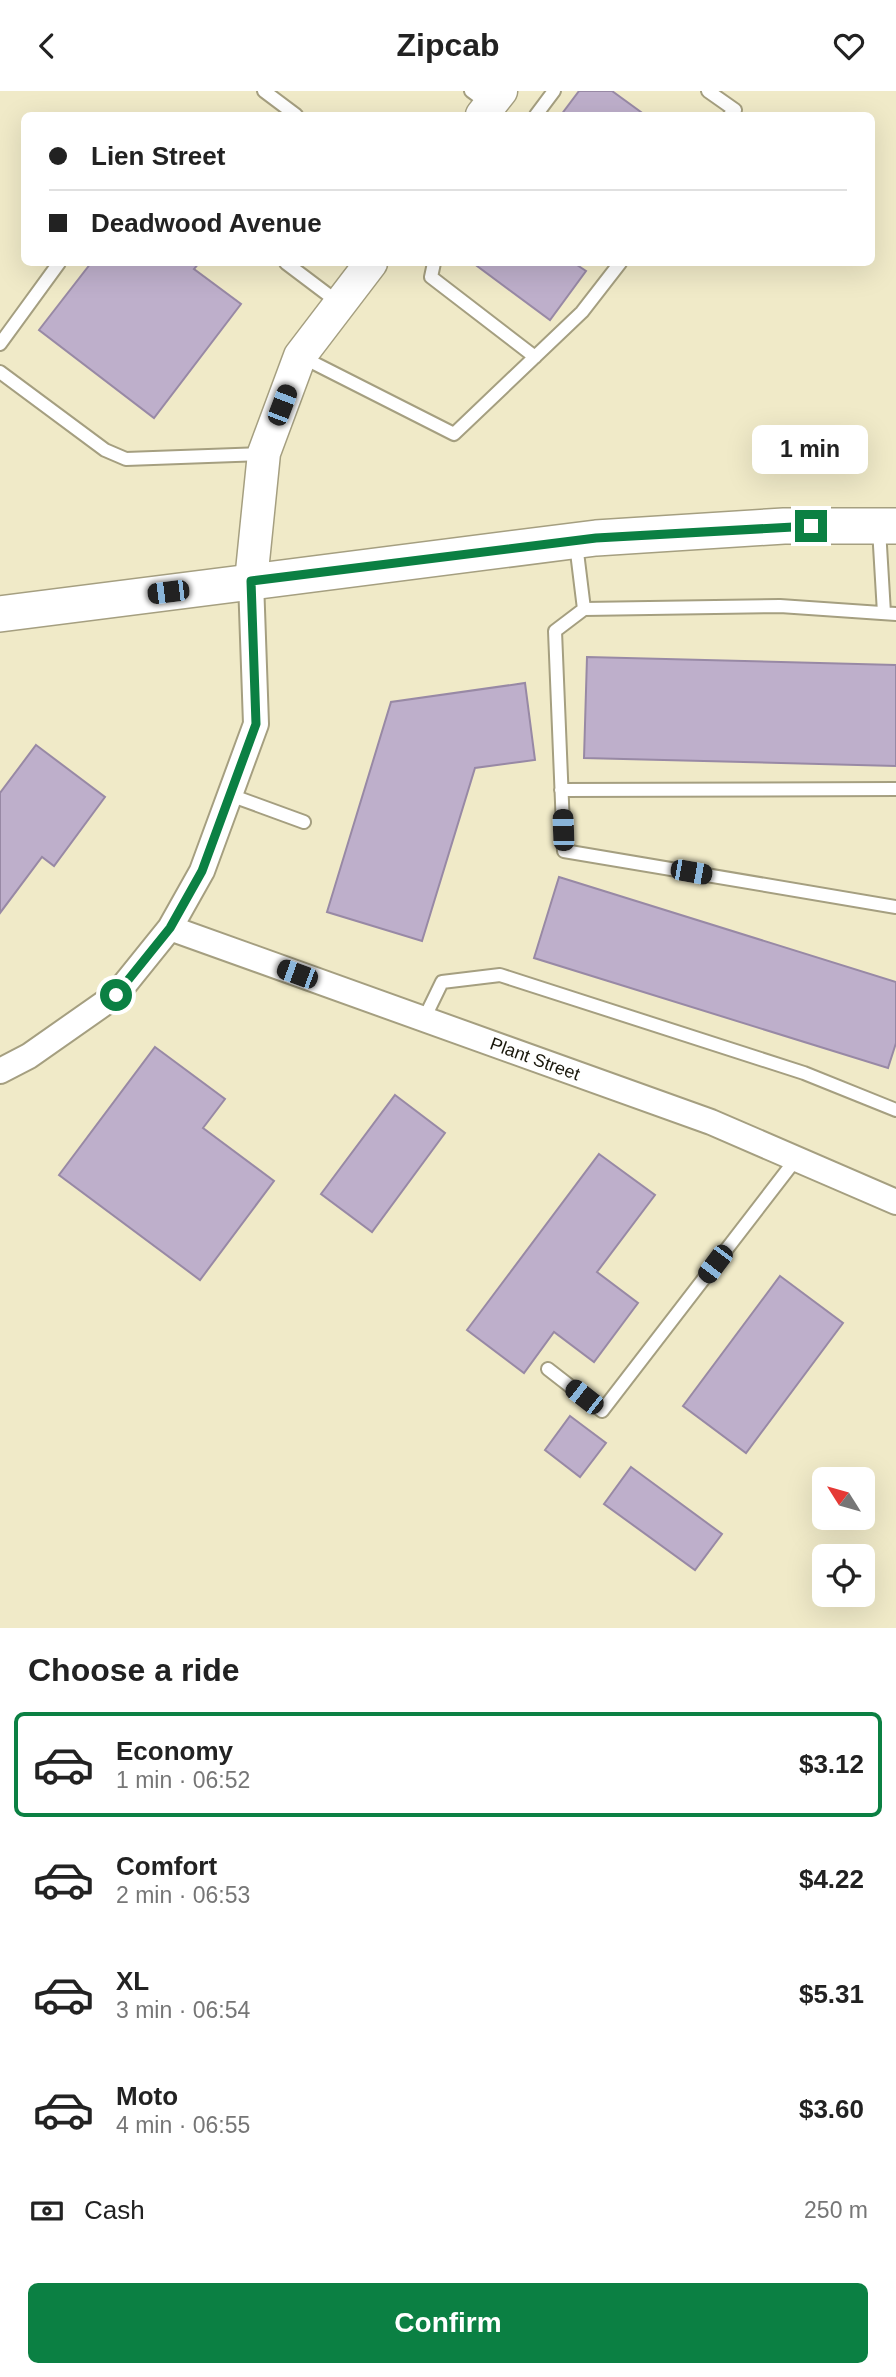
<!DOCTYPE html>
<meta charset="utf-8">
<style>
:root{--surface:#fff;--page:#f6f6f6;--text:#222;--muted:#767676;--line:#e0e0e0;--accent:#0b8043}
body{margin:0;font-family:Helvetica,sans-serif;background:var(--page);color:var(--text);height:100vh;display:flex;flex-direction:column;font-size:26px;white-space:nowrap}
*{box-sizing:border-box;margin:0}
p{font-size:23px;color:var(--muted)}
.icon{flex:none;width:38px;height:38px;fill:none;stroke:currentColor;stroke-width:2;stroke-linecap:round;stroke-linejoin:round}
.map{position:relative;height:1537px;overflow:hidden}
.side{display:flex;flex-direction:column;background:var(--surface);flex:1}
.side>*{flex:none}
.top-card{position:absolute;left:21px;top:21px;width:854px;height:154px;border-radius:10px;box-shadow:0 7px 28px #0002;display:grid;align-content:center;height:154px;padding:0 28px;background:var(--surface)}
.needle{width:46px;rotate:307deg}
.fabs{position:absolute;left:812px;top:1376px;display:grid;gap:14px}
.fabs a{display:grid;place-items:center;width:63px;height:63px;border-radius:10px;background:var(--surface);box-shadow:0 7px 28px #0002;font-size:35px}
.end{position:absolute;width:32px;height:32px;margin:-16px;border:9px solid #0b8043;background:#fff;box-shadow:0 0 0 4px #fff}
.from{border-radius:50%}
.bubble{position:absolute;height:49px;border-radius:10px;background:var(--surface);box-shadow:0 7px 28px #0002;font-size:23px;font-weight:700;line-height:49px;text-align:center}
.car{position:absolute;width:21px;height:42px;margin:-21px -10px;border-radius:9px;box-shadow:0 0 5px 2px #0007;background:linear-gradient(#222 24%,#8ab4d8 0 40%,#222 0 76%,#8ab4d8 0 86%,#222 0)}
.top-card b{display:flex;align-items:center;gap:24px;height:66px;font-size:26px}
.top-card b+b{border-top:2px solid var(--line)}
.top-card i{width:18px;height:18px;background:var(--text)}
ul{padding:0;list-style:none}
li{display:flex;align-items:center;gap:21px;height:105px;margin:0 14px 10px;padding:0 14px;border:4px solid transparent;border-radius:10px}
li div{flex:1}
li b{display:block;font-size:26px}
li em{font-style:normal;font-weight:700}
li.selected{border-color:var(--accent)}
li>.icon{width:63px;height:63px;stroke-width:1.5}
h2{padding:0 28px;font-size:32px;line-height:84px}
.pay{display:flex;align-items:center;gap:18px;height:77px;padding:0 28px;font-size:26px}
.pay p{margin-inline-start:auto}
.cta{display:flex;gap:14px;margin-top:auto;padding:14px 28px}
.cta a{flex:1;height:80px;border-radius:10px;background:var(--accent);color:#fff;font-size:28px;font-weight:700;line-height:80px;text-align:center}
header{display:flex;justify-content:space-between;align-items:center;height:91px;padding:0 28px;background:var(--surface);font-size:32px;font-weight:700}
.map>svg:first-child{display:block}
.building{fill:#beafcb;stroke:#9889a5;stroke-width:2}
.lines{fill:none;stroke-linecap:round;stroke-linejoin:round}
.service-casing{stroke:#a59f80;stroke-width:16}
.minor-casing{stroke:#a59f80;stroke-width:28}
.tertiary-casing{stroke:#a59f80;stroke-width:35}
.secondary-casing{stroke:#a59f80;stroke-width:38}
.service{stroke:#fff;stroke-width:12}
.minor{stroke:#fff;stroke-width:24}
.tertiary{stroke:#fff;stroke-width:32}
.secondary{stroke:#fff;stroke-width:35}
.route{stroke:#0b8043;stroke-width:9}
.labels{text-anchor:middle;stroke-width:5;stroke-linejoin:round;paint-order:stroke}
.street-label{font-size:18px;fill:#19170b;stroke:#fff}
</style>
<header><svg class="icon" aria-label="back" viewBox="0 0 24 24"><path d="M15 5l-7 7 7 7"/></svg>Zipcab<svg class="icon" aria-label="heart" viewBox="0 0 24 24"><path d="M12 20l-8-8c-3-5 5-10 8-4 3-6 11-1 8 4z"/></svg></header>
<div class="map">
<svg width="896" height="1537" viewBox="0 0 896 1537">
<rect width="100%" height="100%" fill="#f0eac8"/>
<path class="building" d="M579 0H612L645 24H561Z
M91 172H199L194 178 241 213 154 327 39 239Z
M473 172H574L586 180 550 229Z
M587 566 896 574V675L584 667Z
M525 592 535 669 475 677 422 850 327 821 391 611Z
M36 654 105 706 54 775 42 766 0 822V702Z
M559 786 896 891V952L888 977 534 867Z
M155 956 225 1008 203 1037 274 1090 200 1189 59 1084Z
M395 1004 445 1042 372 1141 321 1103Z
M599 1063 655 1104 597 1181 638 1212 594 1271 554 1241 524 1282 467 1239Z
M780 1185 843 1232 746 1362 683 1315Z
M570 1325 606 1352 580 1386 545 1359Z
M631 1376 722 1443 695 1479 604 1413Z"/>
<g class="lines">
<defs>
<path id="service" d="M264 0 296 24
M471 0 490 14
M708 0 735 19 730 24
M536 24 554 0
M286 172 339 212
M434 172 431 186 535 266
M0 253 59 172
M300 265 454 343 582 221 620 172
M0 281 105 359 126 368 262 363
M879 438 884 522
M576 453 584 518
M896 523 780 515 584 518 555 540 564 760 896 816
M561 699 896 698
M230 704 304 731
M424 928 442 891 500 884 804 982 896 1019
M548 1278 602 1320 796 1068"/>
<path id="minor" d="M170 837 711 1031 896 1111
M0 980 29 965 116 904 170 837 202 780 256 633 251 490"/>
<path id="tertiary" d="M482 24 501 0
M251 490 264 362 300 265 371 172"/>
<path id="secondary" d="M0 523 596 447 784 435H896"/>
</defs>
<use href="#service" class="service-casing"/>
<use href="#minor" class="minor-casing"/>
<use href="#tertiary" class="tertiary-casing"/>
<use href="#secondary" class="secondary-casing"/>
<use href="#service" class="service"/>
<use href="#minor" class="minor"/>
<use href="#tertiary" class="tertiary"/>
<use href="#secondary" class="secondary"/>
</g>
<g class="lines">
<path class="route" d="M116 904 170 837 202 780 256 633 251 490 596 447 811 435"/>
</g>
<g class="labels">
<g class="street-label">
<text transform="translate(535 968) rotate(20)" y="6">Plant Street</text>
</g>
</g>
</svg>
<div class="fabs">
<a><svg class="needle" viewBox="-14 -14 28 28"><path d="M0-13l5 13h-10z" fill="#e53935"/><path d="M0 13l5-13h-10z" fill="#767676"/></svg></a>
<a><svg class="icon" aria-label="locate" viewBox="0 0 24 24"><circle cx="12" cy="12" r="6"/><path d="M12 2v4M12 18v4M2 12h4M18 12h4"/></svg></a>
</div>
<i class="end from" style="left:116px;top:904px"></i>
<i class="end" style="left:811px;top:435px"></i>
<div class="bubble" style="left:752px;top:334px;width:116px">1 min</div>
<i class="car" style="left:282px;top:314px;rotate:21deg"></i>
<i class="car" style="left:168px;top:501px;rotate:263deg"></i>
<i class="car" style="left:563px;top:739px;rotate:358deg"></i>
<i class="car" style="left:691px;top:781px;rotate:100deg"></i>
<i class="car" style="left:297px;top:883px;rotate:290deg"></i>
<i class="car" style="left:715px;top:1173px;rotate:217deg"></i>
<i class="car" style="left:584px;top:1306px;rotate:308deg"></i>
<div class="top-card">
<b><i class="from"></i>Lien Street</b>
<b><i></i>Deadwood Avenue</b>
</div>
</div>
<section class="side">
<h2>Choose a ride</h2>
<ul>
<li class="selected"><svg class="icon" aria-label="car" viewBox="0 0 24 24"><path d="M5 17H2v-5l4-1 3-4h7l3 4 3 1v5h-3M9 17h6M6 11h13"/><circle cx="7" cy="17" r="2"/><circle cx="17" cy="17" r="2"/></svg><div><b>Economy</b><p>1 min · 06:52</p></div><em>$3.12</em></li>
<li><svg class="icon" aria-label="car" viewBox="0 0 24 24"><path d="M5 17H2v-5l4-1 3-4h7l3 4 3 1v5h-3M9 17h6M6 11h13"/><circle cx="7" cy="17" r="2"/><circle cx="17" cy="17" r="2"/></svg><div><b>Comfort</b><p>2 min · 06:53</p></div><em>$4.22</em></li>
<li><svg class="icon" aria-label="car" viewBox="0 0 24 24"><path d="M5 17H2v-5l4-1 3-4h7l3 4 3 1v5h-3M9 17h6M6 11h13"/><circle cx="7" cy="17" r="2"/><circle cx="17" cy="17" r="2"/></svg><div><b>XL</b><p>3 min · 06:54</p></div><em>$5.31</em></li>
<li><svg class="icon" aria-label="car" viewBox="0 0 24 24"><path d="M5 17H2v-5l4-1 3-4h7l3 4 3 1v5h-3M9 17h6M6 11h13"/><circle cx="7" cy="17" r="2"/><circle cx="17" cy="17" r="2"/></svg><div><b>Moto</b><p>4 min · 06:55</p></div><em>$3.60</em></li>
</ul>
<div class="pay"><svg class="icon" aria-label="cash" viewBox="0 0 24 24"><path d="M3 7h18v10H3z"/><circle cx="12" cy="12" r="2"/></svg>Cash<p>250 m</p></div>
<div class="cta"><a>Confirm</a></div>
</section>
